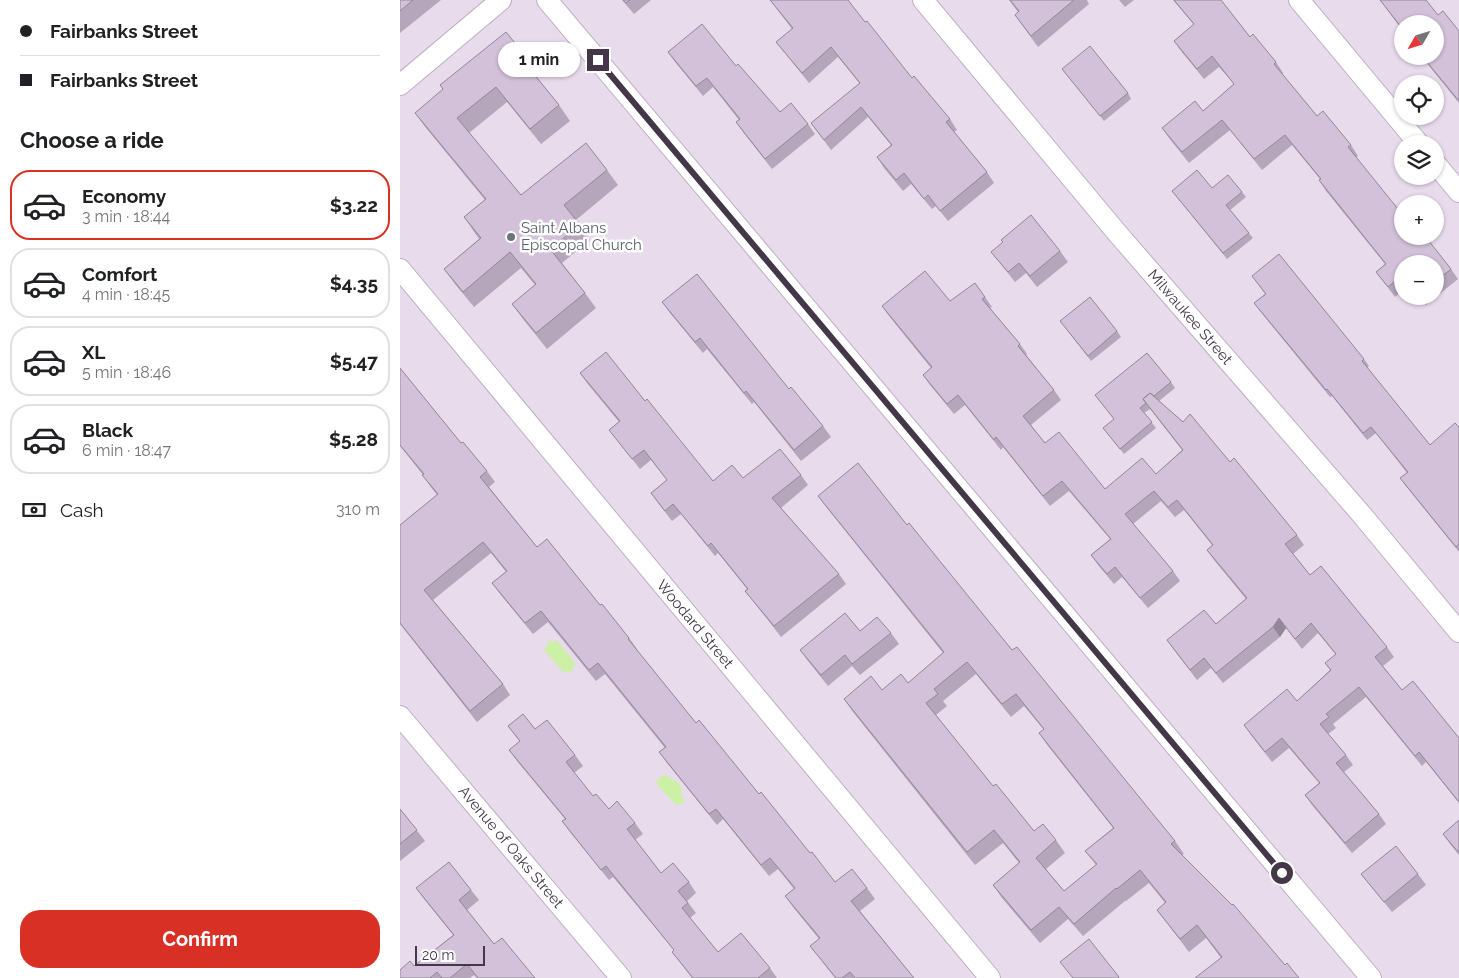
<!DOCTYPE html>
<meta charset="utf-8">
<style>
:root{--surface:#fff;--page:#f2f2f2;--text:#202124;--muted:#757577;--line:#e0e0e0;--accent:#d93025}
body{margin:0;font-family:Raleway,sans-serif;background:var(--page);color:var(--text);height:100vh;display:flex;flex-direction:column;font-size:19px;white-space:nowrap}
*{box-sizing:border-box;margin:0}
p{font-size:16px;color:var(--muted)}
.icon{flex:none;width:28px;height:28px;fill:none;stroke:currentColor;stroke-width:2;stroke-linecap:round;stroke-linejoin:round}
.map{position:relative;flex:1;overflow:hidden}
.details{display:flex;flex-direction:column;background:var(--surface);width:400px}
.details>*{flex:none}
.hud{display:grid;align-content:center;height:110px;padding:0 20px;background:var(--surface)}
.needle{width:32px;rotate:231deg}
.controls{position:absolute;left:994px;top:15px;display:grid;gap:10px}
.controls a{display:grid;place-items:center;width:50px;height:50px;border-radius:50%;background:var(--surface);box-shadow:0 1px 4px #0004;font-size:25px}
.scale{position:absolute;left:15px;bottom:12px;width:70px;box-sizing:border-box;padding-left:5px;border:2px solid #433748;border-top:0;font-size:14px;line-height:18px;white-space:nowrap;color:#433748;-webkit-text-stroke:4px #fff;paint-order:stroke}
.end{position:absolute;width:22px;height:22px;margin:-11px;border:6px solid #433748;background:#fff;box-shadow:0 0 0 2px #fff}
.from{border-radius:50%}
.bubble{position:absolute;height:35px;border-radius:18px;background:var(--surface);box-shadow:0 1px 4px #0004;font-size:16px;font-weight:700;line-height:35px;text-align:center}
.hud b{display:flex;align-items:center;gap:18px;height:48px;font-size:19px}
.hud b+b{border-top:1px solid var(--line)}
.hud i{width:12px;height:12px;background:var(--text)}
ul{padding:0;list-style:none}
li{display:flex;align-items:center;gap:15px;height:70px;margin:0 10px 8px;padding:0 10px;border:2px solid var(--line);border-radius:20px}
li div{flex:1}
li b{display:block;font-size:19px}
li em{font-style:normal;font-weight:700}
li.current{border-color:var(--accent)}
li>.icon{width:45px;height:45px;stroke-width:1.5}
h2{padding:0 20px;font-size:22px;line-height:60px}
.pay{display:flex;align-items:center;gap:12px;height:55px;padding:0 20px;font-size:19px}
.pay p{margin-inline-start:auto}
.primary-button{display:flex;gap:10px;margin-top:auto;padding:10px 20px}
.primary-button a{flex:1;height:58px;border-radius:20px;background:var(--accent);color:#fff;font-size:20px;font-weight:700;line-height:58px;text-align:center}
main{display:flex;flex:1;min-height:0}
.map>svg:first-child{display:block}
.residential{fill:#e8dbec;fill-rule:evenodd}
.water{fill:#ccf0a6}
.lines{fill:none;stroke-linecap:round;stroke-linejoin:round}
.street-casing{stroke:#beaec3;stroke-width:22}
.street{stroke:#fff;stroke-width:20}
.wall{fill:#b5a6bb;fill-rule:evenodd}
.shaded-wall{fill:#938798}
.building{fill:#d2c1d9;stroke:#938798;fill-rule:evenodd}
.route{stroke:#433748;stroke-width:6}
.worship-dot{fill:#6b7280;stroke:#fff;stroke-width:2}
.labels{text-anchor:middle;stroke-width:5;stroke-linejoin:round;paint-order:stroke}
.worship-label{font-size:15px;fill:#5b616d;stroke:#fff;text-anchor:start}
.street-label{font-size:15px;fill:#433748;stroke:#fff}
</style>
<main>
<section class="details">
<div class="hud">
<b><i class="from"></i>Fairbanks Street</b>
<b><i></i>Fairbanks Street</b>
</div>
<h2>Choose a ride</h2>
<ul>
<li class="current"><svg class="icon" aria-label="car" viewBox="0 0 24 24"><path d="M5 17H2v-5l4-1 3-4h7l3 4 3 1v5h-3M9 17h6M6 11h13"/><circle cx="7" cy="17" r="2"/><circle cx="17" cy="17" r="2"/></svg><div><b>Economy</b><p>3 min · 18:44</p></div><em>$3.22</em></li>
<li><svg class="icon" aria-label="car" viewBox="0 0 24 24"><path d="M5 17H2v-5l4-1 3-4h7l3 4 3 1v5h-3M9 17h6M6 11h13"/><circle cx="7" cy="17" r="2"/><circle cx="17" cy="17" r="2"/></svg><div><b>Comfort</b><p>4 min · 18:45</p></div><em>$4.35</em></li>
<li><svg class="icon" aria-label="car" viewBox="0 0 24 24"><path d="M5 17H2v-5l4-1 3-4h7l3 4 3 1v5h-3M9 17h6M6 11h13"/><circle cx="7" cy="17" r="2"/><circle cx="17" cy="17" r="2"/></svg><div><b>XL</b><p>5 min · 18:46</p></div><em>$5.47</em></li>
<li><svg class="icon" aria-label="car" viewBox="0 0 24 24"><path d="M5 17H2v-5l4-1 3-4h7l3 4 3 1v5h-3M9 17h6M6 11h13"/><circle cx="7" cy="17" r="2"/><circle cx="17" cy="17" r="2"/></svg><div><b>Black</b><p>6 min · 18:47</p></div><em>$5.28</em></li>
</ul>
<div class="pay"><svg class="icon" aria-label="cash" viewBox="0 0 24 24"><path d="M3 7h18v10H3z"/><circle cx="12" cy="12" r="2"/></svg>Cash<p>310 m</p></div>
<div class="primary-button"><a>Confirm</a></div>
</section>
<div class="map">
<svg width="1059" height="978" viewBox="0 0 1059 978">
<rect width="100%" height="100%" fill="#f2e9f4"/>
<path class="residential" d="M0 0H1059V978H0ZM1002 24H1035V56H1002ZM1002 84H1035V116H1002ZM1002 144H1035V176H1002ZM1002 204H1035V236H1002ZM1002 264H1035V296H1002Z"/>
<path class="water" d="M156 640 176 664 173 666V671L171 672 168 671 164 673 144 650 147 647V642L150 641 153 642Z
M263 775C268 776 279 782 281 787 283 789 281 793 281 795L285 802 282 804 276 805C270 797 259 790 256 782Z"/>
<g class="lines">
<defs>
<path id="street" d="M147 0 971 978
M523 0 718 234 962 515 1059 632
M899 0 1019 144
M0 85 101 0
M1035 163 1059 192
M0 269 590 978
M0 716 221 978"/>
</defs>
<use href="#street" class="street-casing"/>
<use href="#street" class="street"/>
</g>
<path class="wall" d="M0 0H41L0 33Z
M222 0H251L234 14Z
M370 0 465 22 512 78 550 119 557 130 554 132 587 172 594 183 548 221 536 206 532 209 511 184 503 191 484 168 477 157 491 145 468 117 431 150 411 123 460 84 438 57 409 83 384 52 376 42 392 29Z
M609 0H687L689 4 638 47 615 15 618 12Z
M719 0H734L725 7Z
M773 0H821L850 37 876 62 883 73 882 74 917 116 951 145 958 156 956 157 1002 236 1051 269 1058 279 1026 305 1019 296H1035V264H1002V291L995 297 976 272 985 264 926 191 919 180 920 179 892 145 862 170 830 130 789 163 769 138 762 128 803 111 834 84 819 67 804 79 781 51 774 41 794 25Z
M980 0 1038 15 1059 31V103L1021 56H1035L1002 24V30Z
M268 52 336 66 380 112 408 124 415 134 372 169 343 132 336 122 339 120 313 87 303 96 275 62Z
M129 60 140 75 137 78 159 105 170 121 141 144 107 102 69 133 121 195 207 170 218 185 176 220 190 240 162 263 185 293 196 308 147 349 123 319 112 304 135 285 121 268 74 307 55 284 44 269 79 239 64 217 85 200 26 128 15 113Z
M662 69 728 93 731 99 704 121Z
M812 188 842 192 846 197 830 210 853 238 827 259 772 191Z
M660 251 668 262 637 287 626 273 615 282 591 252Z
M852 276 964 359 969 366 967 368 1030 445 1059 427V552L1005 485 1000 478 1007 473 976 433 967 440 932 396 930 397 859 310 854 303 865 294Z
M585 297 592 307 590 308 620 344 627 354 626 355 654 390 661 400 631 425 645 443 705 489 756 474 782 450 750 409 744 413 756 428 724 454 703 428 714 419 695 395 771 382 775 388 759 401 830 462 897 535 904 545 893 554 910 575 987 647 994 657 983 666 1002 690 1059 738V803L1026 762 1022 766 966 697 933 724 936 728 928 734 946 755 953 765 944 772 979 814 986 824 952 853 912 805 905 795 919 783 889 748 872 762 851 735 844 725 897 701 930 670 925 663 936 655 918 633 902 649 886 628 880 637 823 683 811 668 797 680 774 650 767 640 816 624 846 599 814 560 807 550 812 545 784 510 775 517 761 501 733 524 773 571 780 581 748 608 722 577 714 584 698 565 691 555 710 539 669 491 650 506 603 447 601 450 565 405 554 414 530 385 523 375 531 368 489 316 482 306 550 301Z
M262 302 389 389 423 426 431 437 401 461 354 402 352 404 307 349 303 353 270 313Z
M660 321 717 331 721 337 691 361Z
M0 368 61 443 87 471 95 482 89 487 137 547 200 605 229 638 237 649H236L296 723 435 882 467 888 475 899 460 911 514 978H435L410 946 419 939 393 907 385 896 394 889 378 869 369 876 323 819 317 825 267 763 259 752 265 748 205 674 196 681 148 622 133 634 100 594 92 583 106 572 91 553 33 600 103 684 110 695 77 722 0 624V525L37 495 30 486 23 475 0 446Z
M180 373 245 401 313 481 401 475 408 485 381 508 439 574 446 584 381 637 353 601 345 591 347 589 318 553 315 556 281 514 272 521 258 503 251 493 267 480 251 460 240 469 209 430 219 422 187 383Z
M418 496 507 525 612 650 775 841 784 854 782 855 885 965 899 978 821 958 806 938 789 952 757 910 765 903 749 883 726 901H725L683 936 668 919 640 943 602 898 593 885 619 863 603 843 575 865 453 712 444 699 508 683 543 653 427 508ZM576 674 611 717 624 706 644 730 639 733 648 746 713 828 685 851 696 865 664 891 646 869 665 853 656 840 634 831 593 786 536 715 547 706 543 701Z
M460 631 491 633 499 644 460 675 452 666 428 686 408 661 400 650Z
M108 726 135 729 175 755 183 766 174 773 193 796 209 809 235 823 243 834 235 840 261 873 289 882 296 893 287 901 296 913 290 918 318 952 370 968 377 978H292L272 952 274 950 213 877 209 880 170 832 162 821 165 819 117 761 109 750 120 742Z
M0 809 25 841 0 861Z
M1059 820V855L1050 844 1043 834Z
M961 874H1018L1026 885 992 912 969 884Z
M16 888 71 890 79 900 67 910 94 944 135 978H77L74 975 70 978H0L53 935 24 899Z"/>
<path class="shaded-wall" d="M879 618 886 628 880 637 873 627Z"/>
<path class="building" d="M0 0H13L0 11Z
M223 0H230L226 3Z
M370 0H448L465 22 467 21 512 78 514 76 550 119 546 122 587 172 540 211 528 195 524 199 504 173 496 180 477 157 492 145 461 107 424 140 411 123 460 83 431 47 402 73 376 42 393 28Z
M610 0H674L631 36 615 15 619 11Z
M774 0H821L850 37 853 34 876 62 874 64 917 116 923 111 951 145 948 147 1002 214V236H1025L1051 269 1035 282V264H1002V275L988 287 976 272 986 264 919 180 921 179 885 135 854 159 822 120 782 152 762 128 795 101 803 111 834 84 812 56 797 69 774 41 794 24Z
M980 0H1026L1038 15 1043 11 1059 31V101L1022 56H1035V24H1002V28Z
M302 24 336 66 338 64 380 112 391 103 408 124 365 159 336 122 340 119 307 78 296 86 268 52Z
M106 32 129 60 125 63 159 105 130 129 96 87 57 118 121 195 186 143 207 170 164 205 180 225 150 249 185 293 136 333 112 304 136 284 110 252 63 292 44 269 81 238 64 217 86 199 15 113 43 89 40 85Z
M690 46 728 93 700 116 662 69Z
M797 170 812 188 828 175 842 192 826 205 849 233 823 253 772 191Z
M631 215 660 251 630 276 619 263 608 272 591 252 603 242 601 240Z
M879 254 964 359 962 361 1030 445 1055 423 1059 427V544L1056 547 1000 478 1008 472 971 427 963 433 927 389 926 390 854 303 866 294 852 276Z
M525 271 550 301 575 283 585 297 582 299 620 344 618 346 654 390 623 416 645 443 659 432 705 489 742 458 756 474 783 450 743 399 750 393 783 422 790 414 830 462 834 458 897 535 885 544 910 575 921 566 987 647 975 657 1002 690 1013 681 1059 738V802L1019 752 1015 756 959 687 926 714 929 717 920 724 946 755 936 763 979 814 945 843 905 795 920 783 882 738 865 752 844 725 887 689 897 701 931 670 925 663 936 654 911 623 895 639 879 618 873 627 816 673 804 658 790 670 767 640 804 610 816 624 847 598 807 550 813 545 777 500 768 507 754 491 725 514 773 571 740 598 715 567 707 574 691 555 711 539 662 481 643 496 596 437 594 440 558 395 547 404 523 375 532 367 482 306Z
M297 274 389 389 391 387 423 426 394 450 346 391 344 393 300 338 295 342 262 302Z
M690 297 717 331 688 356 660 321Z
M206 352 245 401 247 399 313 481 332 465 343 478 380 449 401 475 372 498 439 574 374 626 345 591 348 589 311 543 308 546 273 504 265 511 251 493 267 480 244 450 232 459 209 430 220 421 180 373Z
M747 353 771 382 754 396 750 393 743 399 746 403 740 408 752 422 720 449 703 428 714 419 695 395Z
M0 368 61 443 63 442 87 471 80 477 137 547 147 539 200 605 202 604 229 638 228 639 296 723 299 720 359 794 361 792 410 853 412 852 435 882 452 869 467 888 451 901 514 978H455L450 972 442 978H436L410 946 420 938 385 896 395 888 370 858 361 865 316 809 309 814 259 752 266 747 198 663 189 670 141 611 125 623 92 583 107 571 83 542 24 590 103 684 70 711 0 623V525L38 494 22 475 24 474 0 445Z
M458 463 507 525 509 523 612 650 617 647 775 841 771 844 832 905 833 904 885 965 887 963 899 978H795L822 957 797 925 780 939 757 910 766 902 740 870 717 889 716 888 674 924 659 907 631 930 593 885 620 862 594 830 567 852 444 699 471 676 482 690 501 674 508 683 544 652 418 496ZM567 662 602 704 616 694 644 729 639 733 714 828 685 851 697 864 664 891 636 858 656 840 643 824 634 831 596 784 593 786 526 703 538 694 534 689Z
M445 613 460 631 477 617 491 633 452 664 445 655 421 675 400 650Z
M123 714 135 729 147 720 175 755 166 762 193 796 196 794 209 809 217 801 235 823 227 829 261 873 273 863 289 882 278 891 288 903 282 908 318 952 341 933 370 968 358 978H293L272 952 274 950 206 866 201 870 162 821 166 819 109 750 120 741 108 726Z
M0 809 17 830 0 844Z
M1059 820V853L1043 834Z
M996 846 1018 874 984 902 961 874Z
M49 862 71 890 59 900 94 944 102 938 135 978H78L67 964 50 978H42L37 972 30 978H0V970L10 961 14 966 54 935 16 888Z
M689 939 719 977 718 978H673L660 962Z"/>
<g class="lines">
<path class="route" d="M198 60 882 873"/>
</g>
<circle class="worship-dot" cx="111" cy="237" r="5"/>
<g class="labels">
<g class="worship-label">
<text x="121" y="233">Saint Albans<tspan x="121" dy="17">Episcopal Church</tspan></text>
</g>
<g class="street-label">
<text transform="translate(790 317) rotate(49)" y="5">Milwaukee Street</text>
<text transform="translate(295 624) rotate(50)" y="5">Woodard Street</text>
<text transform="translate(111 847) rotate(50)" y="5">Avenue of Oaks Street</text>
</g>
</g>
</svg>
<div class="controls">
<a><svg class="needle" viewBox="-14 -14 28 28"><path d="M0-13l5 13h-10z" fill="#e53935"/><path d="M0 13l5-13h-10z" fill="#757577"/></svg></a>
<a><svg class="icon" aria-label="locate" viewBox="0 0 24 24"><circle cx="12" cy="12" r="6"/><path d="M12 2v4M12 18v4M2 12h4M18 12h4"/></svg></a>
<a><svg class="icon" aria-label="layers" viewBox="0 0 24 24"><path d="M12 4l9 5-9 5-9-5zM3 14l9 5 9-5"/></svg></a>
<a>+</a>
<a>−</a>
</div>
<div class="scale">20 m</div>
<i class="end from" style="left:882px;top:873px"></i>
<i class="end" style="left:198px;top:60px"></i>
<div class="bubble" style="left:98px;top:42px;width:82px">1 min</div>
</div>
</main>
